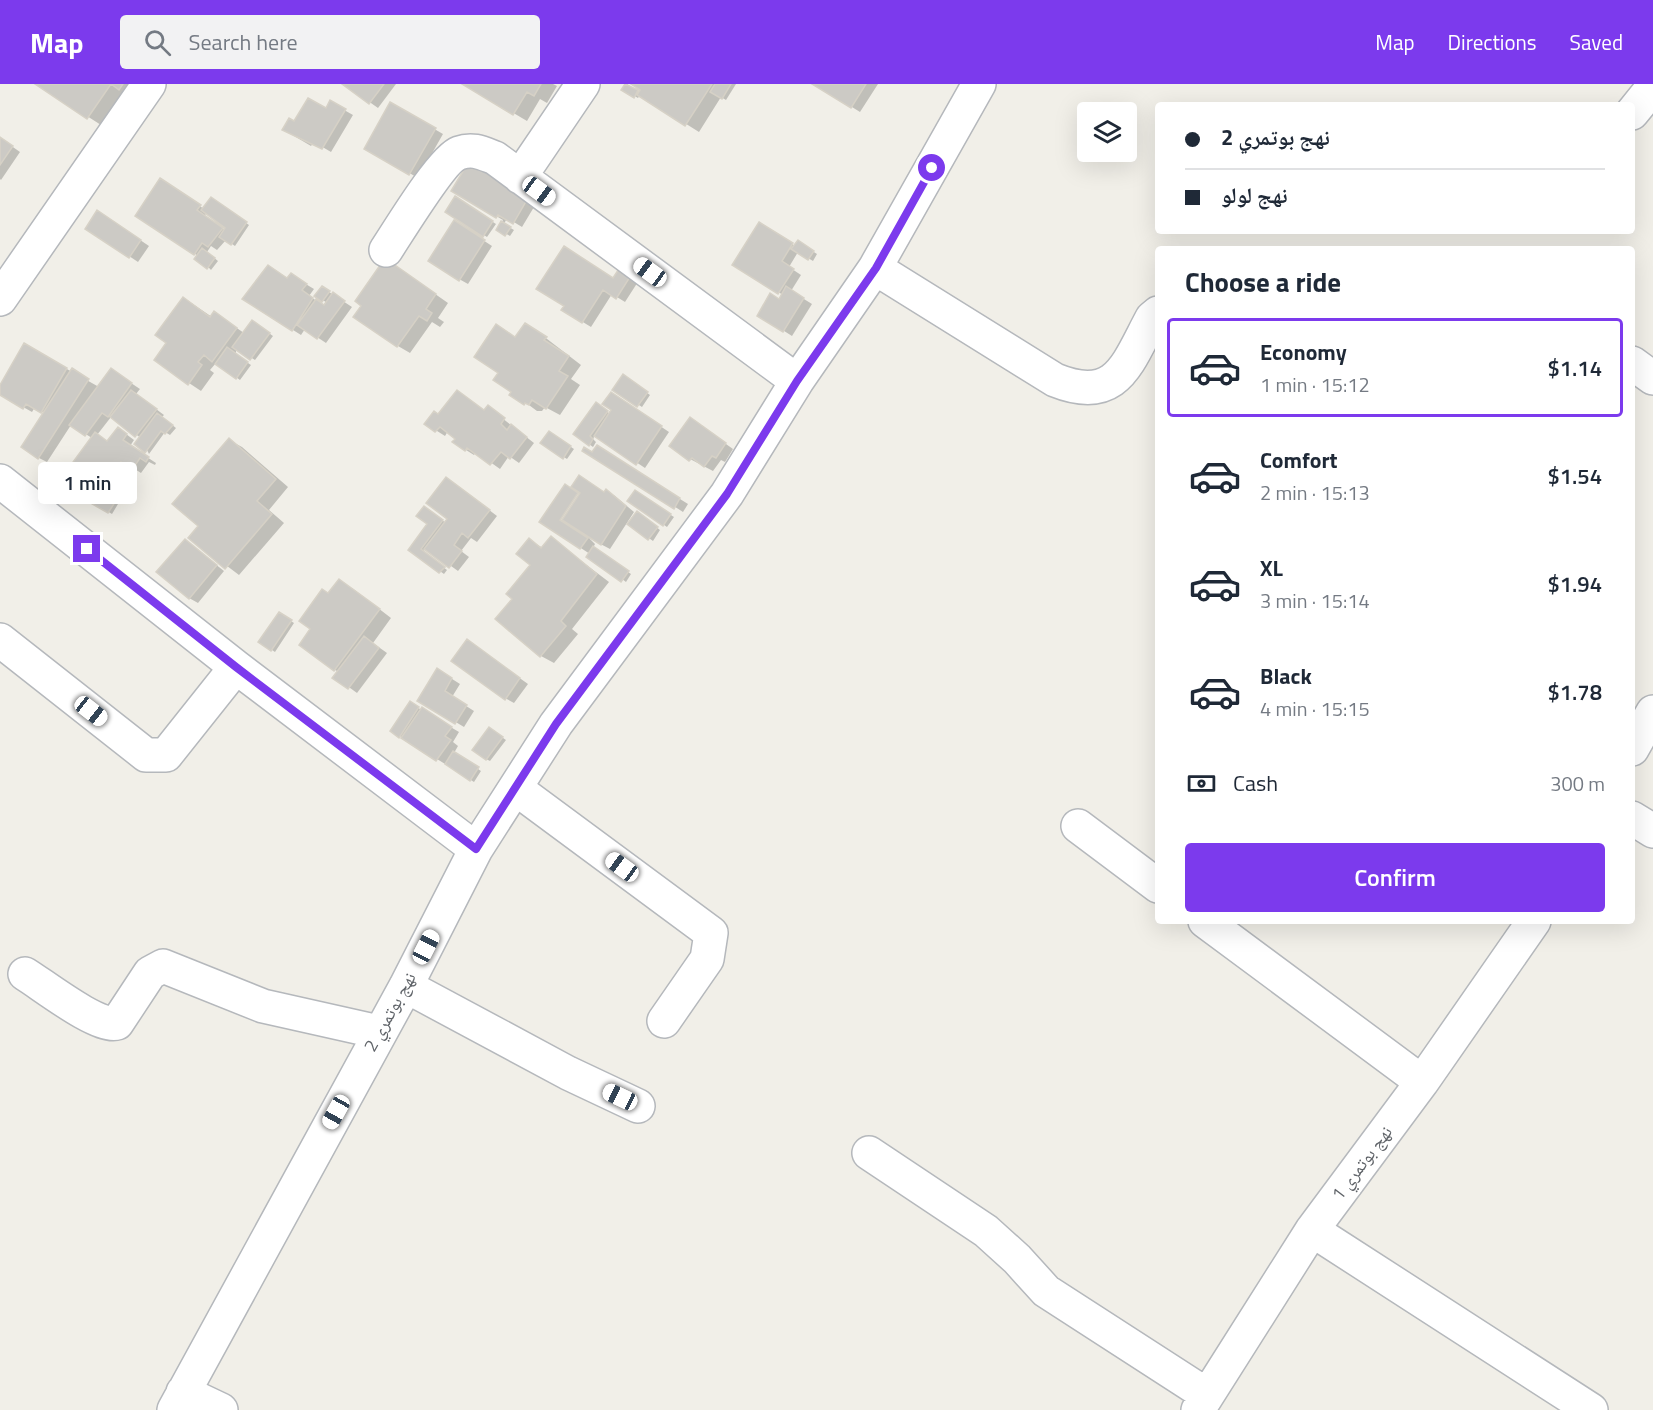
<!DOCTYPE html>
<meta charset="utf-8">
<style>
:root{--surface:#fff;--page:#f2f2f3;--text:#1f2937;--muted:#747a83;--line:#e0e1e3;--accent:#7c3aed}
body{margin:0;font-family:"Titillium Web","Noto Naskh Arabic",sans-serif;background:var(--page);color:var(--text);height:100vh;display:flex;flex-direction:column;font-size:22px;white-space:nowrap}
*{box-sizing:border-box;margin:0}
p{font-size:20px;color:var(--muted)}
.icon{flex:none;width:33px;height:33px;fill:none;stroke:currentColor;stroke-width:2;stroke-linecap:round;stroke-linejoin:round}
.map{position:relative;flex:1;overflow:hidden}
.sheet{position:absolute;left:1155px;top:162px;width:480px;height:678px;display:flex;flex-direction:column;background:var(--surface);border-radius:6px;box-shadow:0 6px 24px #0002}
.sheet>*{flex:none}
.banner{position:absolute;left:1155px;top:18px;width:480px;height:132px;border-radius:6px;box-shadow:0 6px 24px #0002;display:grid;align-content:center;height:132px;padding:0 30px;background:var(--surface)}
.buttons{position:absolute;left:1077px;top:18px;display:grid;gap:12px}
.buttons a{display:grid;place-items:center;width:60px;height:60px;border-radius:6px;background:var(--surface);box-shadow:0 6px 24px #0002;font-size:30px}
.end{position:absolute;width:27px;height:27px;margin:-14px;border:8px solid #7c3aed;background:#fff;box-shadow:0 0 0 3px #fff}
.from{border-radius:50%}
.bubble{position:absolute;height:42px;border-radius:6px;background:var(--surface);box-shadow:0 6px 24px #0002;font-size:20px;font-weight:600;line-height:42px;text-align:center}
.car{position:absolute;width:18px;height:36px;margin:-18px -9px;border-radius:8px;box-shadow:0 0 4px 2px #0007;background:linear-gradient(#fff 24%,#345 0 40%,#fff 0 76%,#345 0 86%,#fff 0)}
.banner b{display:flex;align-items:center;gap:21px;height:57px;font-size:22px}
.banner b+b{border-top:2px solid var(--line)}
.banner i{width:15px;height:15px;background:var(--text)}
ul{padding:0;list-style:none}
li{display:flex;align-items:center;gap:18px;height:99px;margin:0 12px 9px;padding:0 18px;border:3px solid transparent;border-radius:6px}
li div{flex:1}
li b{display:block;font-size:22px}
li em{font-style:normal;font-weight:600}
li.selected{border-color:var(--accent)}
li>.icon{width:54px;height:54px;stroke-width:1.5}
h2{padding:0 30px;font-size:27px;line-height:72px}
.pay{display:flex;align-items:center;gap:15px;height:66px;padding:0 30px;font-size:22px}
.pay p{margin-inline-start:auto}
.button{display:flex;gap:12px;margin-top:auto;padding:12px 30px}
.button a{flex:1;height:69px;border-radius:6px;background:var(--accent);color:#fff;font-size:24px;font-weight:600;line-height:69px;text-align:center}
header{display:flex;align-items:center;gap:36px;box-sizing:border-box;height:84px;padding:0 30px;background:var(--accent);color:#fff}
header strong{font-size:28px}
nav{display:flex;gap:33px;margin-inline-start:auto;font-size:21px}
.search{width:420px;height:54px;background:var(--page);display:flex;align-items:center;gap:15px;box-sizing:border-box;padding:0 21px;border-radius:6px;color:var(--muted);font-size:22px}
.map>svg:first-child{display:block}
.shadow{fill:#0003;fill-rule:evenodd}
.building{fill:#cccac5;stroke:#d6d1c6;stroke-width:1.5}
.lines{fill:none;stroke-linecap:round;stroke-linejoin:round}
.minor-casing{stroke:#b5b8bc;stroke-width:36}
.minor{stroke:#fff;stroke-width:33}
.route{stroke:#7c3aed;stroke-width:8}
.labels{text-anchor:middle;stroke-width:5;stroke-linejoin:round;paint-order:stroke}
.street-label{font-size:18px;fill:#5f6368;stroke:#fff}
</style>
<header>
<strong>Map</strong>
<div class="search"><svg class="icon" aria-label="search" viewBox="0 0 24 24"><circle cx="10" cy="10" r="6"/><path d="M15 15l6 6"/></svg>Search here</div>
<nav><a>Map</a><a>Directions</a><a>Saved</a></nav>
</header>
<div class="map">
<svg width="1653" height="1326" viewBox="0 0 1653 1326">
<rect width="100%" height="100%" fill="#f1efe8"/>
<path class="shadow" d="M37 0H141L101 41Z
M344 0H396L378 24Z
M465 0H553L557 2 547 19 540 15 527 37Z
M627 0 640 9 643 6 634 0H736L726 16 721 13 699 48 640 11 638 14 623 5Z
M815 0H878L860 28Z
M330 18 353 31 331 68 314 58 311 62 284 46 326 26Z
M391 20 443 50 418 94 366 64Z
M0 54 20 68 1 96 0 95Z
M169 101 204 125 215 117 249 141 235 162 226 156 217 166 211 162 207 168 218 177 211 186 198 172 138 131ZM207 129 227 143 225 146 204 132Z
M453 107 540 113 522 143 507 134 504 140 514 146 510 152 498 145 503 136Z
M456 114 496 140 487 153 447 127Z
M106 133 149 162 138 178 87 144Z
M760 140 795 162 798 158 817 170 813 177 798 168 789 183 801 191 791 207 812 220 792 252 759 231 780 217 783 211 734 180Z
M463 143 492 162 468 200 459 195Z
M398 184 448 219 438 234 444 238 440 243 432 238 410 269 398 262Z
M643 190 625 218 612 210 591 243 563 226 614 195Z
M288 195 299 196 314 205 309 212 325 222 327 219 323 216 326 206 352 223 326 259 305 245 301 251 293 246Z
M184 214 212 233 215 229 244 249 256 240 273 252 255 276 239 266 236 267V271L251 281 240 296 216 279 210 286 214 289 201 307 189 299 168 259Z
M538 248 581 281 571 295 580 301 560 331 545 323 542 327H537L495 296 516 254Z
M24 261 99 303 119 291 140 305 136 310 164 331 162 333 176 344 170 351 165 348 149 370 141 354 111 333 97 351 108 358 126 350 134 356 130 362 156 379 155 381 149 378 141 389 130 382 128 386 133 390 120 406 99 395 92 354 71 341 47 378 39 374 44 329 35 323 32 328 0 310V304Z
M627 294 650 311 642 323 614 305Z
M620 315 669 348 645 384 595 351 593 355 596 358 593 363 575 350 600 322 610 330Z
M488 323 534 359 519 379 509 372 500 385 476 368 474 371 466 366 448 347 445 352 426 340 439 331 485 327Z
M698 340 733 365 725 378 721 376 713 387 690 375Z
M553 351 574 365 567 375 542 359Z
M229 356 242 363 288 403 269 426 284 439 239 491 190 454 200 442Z
M605 368 688 420 683 428 593 370Z
M579 393 605 409 607 407 615 412 634 428 610 465 589 454 595 460 593 464 631 490 626 498 590 470 541 438ZM578 406 581 408 562 439 558 437Z
M455 400 497 432 477 458 471 454 461 467 469 473 458 487 426 464 423 468 447 486 444 490 410 466 429 440 428 426 446 439 449 434Z
M98 401 121 415 112 430 89 416Z
M635 408 674 433 667 443 629 417Z
M641 431 660 446 653 457 629 440Z
M551 454 609 498 572 545 578 550 554 579 541 572 514 514 532 481 529 456 543 464Z
M185 456 224 487 198 519 189 514Z
M352 504 391 534 373 559 387 569 357 609 335 593 339 588 335 586 312 545Z
M280 530 294 539 275 568 260 558Z
M475 562 528 600 514 619 505 614Z
M438 586 460 600 452 613 474 627 464 643 419 616Z
M410 619 459 648 453 658 458 662 454 669 481 687 474 698 392 647Z
M493 647 506 656 490 677 486 675Z"/>
<path class="building" d="M35 0H123L119 6 111 0 87 35Z
M342 0H384L369 20Z
M462 0H541L534 12 527 8 513 31Z
M625 0 638 6 634 14 621 6Z
M631 0H712L685 42 637 11 640 6Z
M715 0H731L722 15 710 8Z
M812 0H866L851 24Z
M308 14 326 24 330 16 346 25 322 65 282 46 289 34 294 37Z
M390 18 436 44 409 91 364 65Z
M0 53 13 62 0 81Z
M468 79 532 107 513 140 498 131 496 134 451 107Z
M160 94 201 121 197 126 223 144 208 163 202 159 194 171 135 132Z
M455 112 493 137 483 153 445 128Z
M211 113 247 138 231 161 219 153 225 144 201 126Z
M97 126 141 156 129 174 85 145Z
M454 136 485 156 459 197 428 177Z
M501 137 511 143 505 152 496 146Z
M759 138 793 159 782 177 794 185 778 210 732 181Z
M798 156 814 167 808 176 791 165Z
M564 162 613 194 624 177 635 185 616 215 603 206 582 239 561 226 564 222 536 205Z
M202 164 215 174 207 185 194 175Z
M385 174 436 210 426 225 432 229 427 237 419 232 397 263 353 233 361 222 355 217Z
M268 181 287 194 291 189 307 200 302 206 313 214 292 247 242 215Z
M322 202 330 207 322 218 314 212Z
M786 202 804 214 783 248 757 232 770 209 779 215Z
M333 208 345 217 317 255 297 241 316 215 324 221Z
M183 213 210 233 214 227 237 244 212 278 204 271 198 278 202 281 188 301 154 276 166 259 155 251Z
M252 236 270 249 250 276 232 263Z
M525 239 547 253 544 256 569 272 559 287 568 292 546 325 532 316 529 321 525 319 524 321 509 311 511 308 493 296 498 289 474 273 496 240 515 253Z
M24 259 67 284 41 329 26 320 23 325 0 311V301Z
M227 263 248 278 236 295 215 280Z
M72 284 89 295 38 375 21 363Z
M111 284 132 299 108 333 102 329 85 352 69 341Z
M623 290 648 308 637 323 612 306Z
M131 306 157 325 135 353 110 333Z
M457 306 484 326 488 321 505 334 501 340 507 346 511 340 527 353 510 375 501 368 490 381 467 364 465 367 452 358 455 355 440 343 435 348 424 340 434 327 438 330Z
M611 308 662 342 636 381 594 352 611 326 602 320Z
M596 318 608 327 590 352 593 355 589 362 573 350Z
M157 329 173 341 165 350 161 347 145 369 134 360Z
M690 333 726 359 716 374 712 372 704 383 692 374 689 377 669 362Z
M118 343 127 350 123 356 149 373 146 378 140 374 132 386 121 378 115 387 108 383 98 397 73 378 95 348 107 357Z
M549 347 571 362 563 375 540 359Z
M229 354 276 395 257 417 272 430 225 485 188 454 198 442 172 420Z
M597 361 680 414 674 425 582 367 584 363 592 368Z
M121 380 130 387 116 406 101 394 108 385 114 389Z
M579 391 604 408 606 405 626 422 601 461 562 436 580 409 571 403Z
M446 393 490 426 468 454 462 449 454 461 462 467 449 484 424 465 447 435 426 419Z
M98 399 119 412 108 429 87 417Z
M565 400 578 409 560 436 588 454 580 465 539 438Z
M635 406 671 430 663 442 627 417Z
M424 422 443 436 421 465 445 483 439 489 408 466 427 440 416 432Z
M637 427 658 443 648 456 627 440Z
M551 452 597 490 561 537 566 542 540 573 495 535 512 515 506 510 530 481 516 470 529 454 541 464Z
M185 455 217 481 189 515 156 488Z
M593 462 629 487 621 498 586 473Z
M339 495 380 525 334 587 299 561 310 545 299 537 322 505 328 509Z
M279 528 292 536 271 567 258 558Z
M364 552 379 564 348 605 332 594Z
M467 555 520 594 505 616 451 577Z
M437 584 452 594 445 607 467 621 455 640 417 617Z
M410 617 419 623 399 654 390 647Z
M422 623 452 643 445 652 451 656 436 677 401 654Z
M489 643 503 653 486 676 472 666Z
M453 667 479 683 470 697 445 680Z"/>
<g class="lines">
<defs>
<path id="minor" d="M1632 29 1653 3
M520 93 583 0
M386 166C398 148 442 75 459 69 473 64 482 69 495 74L797 297
M875 184 1055 296C1117 321 1127 280 1152 234L1158 229
M0 215 149 0
M1632 279 1653 294
M0 397 236 583 476 765
M0 556 146 671H166L236 583
M1632 665 1653 628
M515 704 711 849 707 875 664 937
M1632 734 1653 747
M1078 742 1158 802
M1205 837 1422 998
M25 890C43 901 99 945 117 939L150 889 163 882 263 922 379 948
M406 902 568 989 638 1022
M869 1069 986 1147 1017 1175 1046 1207 1207 1311
M1312 1146 1591 1326
M183 1308 221 1326
M174 1326 406 902 476 765 556 640 727 410 797 297 875 184 979 0
M1198 1326 1312 1146 1422 998 1534 837"/>
</defs>
<use href="#minor" class="minor-casing"/>
<use href="#minor" class="minor"/>
</g>
<g class="lines">
<path class="route" d="M87 465 236 583 476 765 556 640 727 410 797 297 876 184 932 84"/>
</g>
<g class="labels">
<g class="street-label">
<text transform="translate(390 928) rotate(-61)" y="6">نهج بوتمري 2</text>
<text transform="translate(1362 1079) rotate(-53)" y="6">نهج بوتمري 1</text>
</g>
</g>
</svg>
<div class="buttons">
<a><svg class="icon" aria-label="layers" viewBox="0 0 24 24"><path d="M12 4l9 5-9 5-9-5zM3 14l9 5 9-5"/></svg></a>
</div>
<i class="end from" style="left:932px;top:84px"></i>
<i class="end" style="left:87px;top:465px"></i>
<div class="bubble" style="left:38px;top:378px;width:99px">1 min</div>
<i class="car" style="left:539px;top:107px;rotate:126deg"></i>
<i class="car" style="left:650px;top:188px;rotate:306deg"></i>
<i class="car" style="left:91px;top:627px;rotate:128deg"></i>
<i class="car" style="left:622px;top:783px;rotate:306deg"></i>
<i class="car" style="left:426px;top:863px;rotate:27deg"></i>
<i class="car" style="left:620px;top:1013px;rotate:295deg"></i>
<i class="car" style="left:336px;top:1028px;rotate:209deg"></i>
<div class="banner">
<b><i class="from"></i>نهج بوتمري 2</b>
<b><i></i>نهج لولو</b>
</div>
<section class="sheet">
<h2>Choose a ride</h2>
<ul>
<li class="selected"><svg class="icon" aria-label="car" viewBox="0 0 24 24"><path d="M5 17H2v-5l4-1 3-4h7l3 4 3 1v5h-3M9 17h6M6 11h13"/><circle cx="7" cy="17" r="2"/><circle cx="17" cy="17" r="2"/></svg><div><b>Economy</b><p>1 min · 15:12</p></div><em>$1.14</em></li>
<li><svg class="icon" aria-label="car" viewBox="0 0 24 24"><path d="M5 17H2v-5l4-1 3-4h7l3 4 3 1v5h-3M9 17h6M6 11h13"/><circle cx="7" cy="17" r="2"/><circle cx="17" cy="17" r="2"/></svg><div><b>Comfort</b><p>2 min · 15:13</p></div><em>$1.54</em></li>
<li><svg class="icon" aria-label="car" viewBox="0 0 24 24"><path d="M5 17H2v-5l4-1 3-4h7l3 4 3 1v5h-3M9 17h6M6 11h13"/><circle cx="7" cy="17" r="2"/><circle cx="17" cy="17" r="2"/></svg><div><b>XL</b><p>3 min · 15:14</p></div><em>$1.94</em></li>
<li><svg class="icon" aria-label="car" viewBox="0 0 24 24"><path d="M5 17H2v-5l4-1 3-4h7l3 4 3 1v5h-3M9 17h6M6 11h13"/><circle cx="7" cy="17" r="2"/><circle cx="17" cy="17" r="2"/></svg><div><b>Black</b><p>4 min · 15:15</p></div><em>$1.78</em></li>
</ul>
<div class="pay"><svg class="icon" aria-label="cash" viewBox="0 0 24 24"><path d="M3 7h18v10H3z"/><circle cx="12" cy="12" r="2"/></svg>Cash<p>300 m</p></div>
<div class="button"><a>Confirm</a></div>
</section>
</div>
